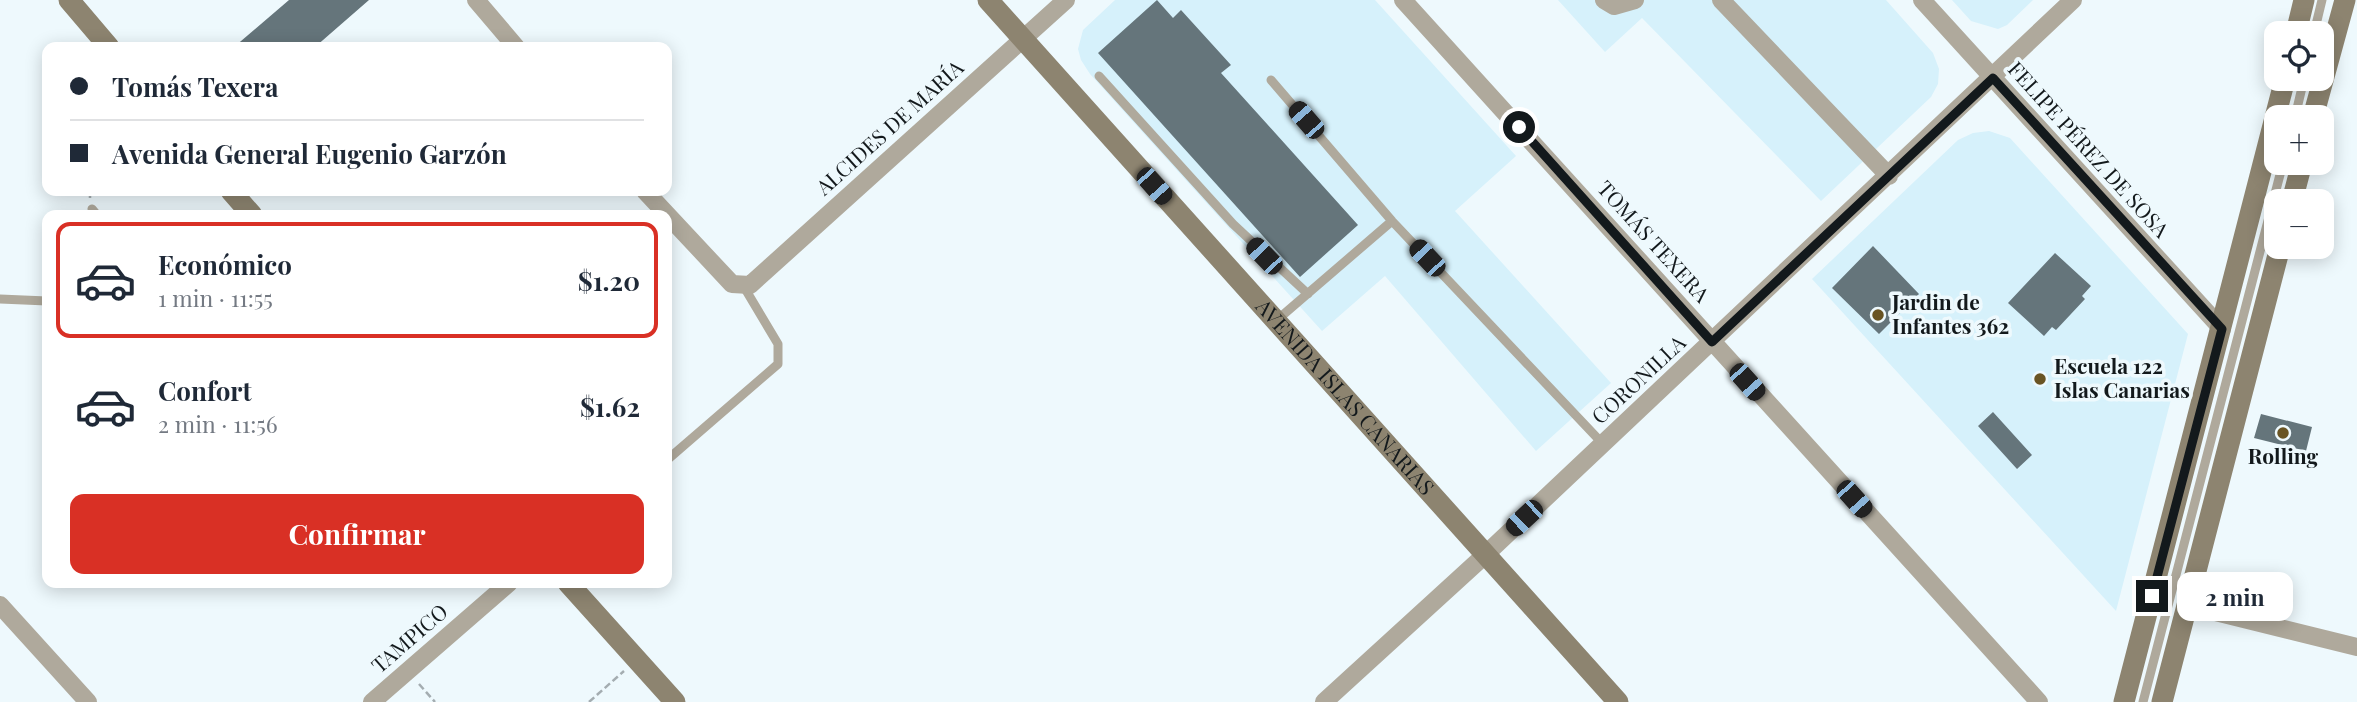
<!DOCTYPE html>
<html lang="es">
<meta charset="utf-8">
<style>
:root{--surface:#fff;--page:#f6f6f7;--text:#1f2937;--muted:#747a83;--line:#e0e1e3;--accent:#d93025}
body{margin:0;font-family:"Playfair Display",serif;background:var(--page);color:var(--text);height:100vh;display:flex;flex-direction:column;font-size:26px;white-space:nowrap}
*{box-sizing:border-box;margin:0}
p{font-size:23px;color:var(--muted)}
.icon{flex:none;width:38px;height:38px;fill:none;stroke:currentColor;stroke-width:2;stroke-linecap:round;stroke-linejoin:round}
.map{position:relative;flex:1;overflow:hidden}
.drawer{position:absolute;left:42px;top:210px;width:630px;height:378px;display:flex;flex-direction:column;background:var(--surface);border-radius:14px;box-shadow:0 4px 18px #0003}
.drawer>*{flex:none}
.banner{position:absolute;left:42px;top:42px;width:630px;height:154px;border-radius:14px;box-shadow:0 4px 18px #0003;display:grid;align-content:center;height:154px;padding:0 28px;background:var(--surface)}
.controls{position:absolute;left:2264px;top:21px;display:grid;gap:14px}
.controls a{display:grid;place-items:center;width:70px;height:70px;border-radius:14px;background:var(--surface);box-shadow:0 4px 18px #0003;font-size:35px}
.end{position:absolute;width:32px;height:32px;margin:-16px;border:9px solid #13191c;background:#fff;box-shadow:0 0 0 4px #fff}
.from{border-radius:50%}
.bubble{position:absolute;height:49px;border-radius:14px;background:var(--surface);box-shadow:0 4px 18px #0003;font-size:23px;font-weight:700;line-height:49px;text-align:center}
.car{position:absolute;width:21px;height:42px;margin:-21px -10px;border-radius:9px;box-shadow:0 0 5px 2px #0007;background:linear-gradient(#222 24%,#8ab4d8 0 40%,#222 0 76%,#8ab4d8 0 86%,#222 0)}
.banner b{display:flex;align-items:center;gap:24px;height:66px;font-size:26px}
.banner b+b{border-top:2px solid var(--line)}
.banner i{width:18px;height:18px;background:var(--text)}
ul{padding:12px 0 0;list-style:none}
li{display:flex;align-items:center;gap:21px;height:116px;margin:0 14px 10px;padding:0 14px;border:4px solid transparent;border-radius:14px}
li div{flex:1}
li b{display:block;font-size:26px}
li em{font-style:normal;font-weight:700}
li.current{border-color:var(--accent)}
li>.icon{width:63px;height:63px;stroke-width:1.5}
.button{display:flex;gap:14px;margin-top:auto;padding:14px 28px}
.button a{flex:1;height:80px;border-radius:14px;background:var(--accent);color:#fff;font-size:28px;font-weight:700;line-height:80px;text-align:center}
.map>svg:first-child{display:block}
.built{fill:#d6f1fb}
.building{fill:#65757b}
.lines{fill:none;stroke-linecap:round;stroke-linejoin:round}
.path{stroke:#a4adb1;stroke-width:2.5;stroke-dasharray:7 3.5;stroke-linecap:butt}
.lane{stroke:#afa99c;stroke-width:9}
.street{stroke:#afa99c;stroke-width:18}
.secondary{stroke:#8d8470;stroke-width:21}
.route{stroke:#13191c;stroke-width:9}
.poi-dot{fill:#695423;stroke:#eef9fd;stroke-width:2.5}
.labels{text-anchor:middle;stroke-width:7;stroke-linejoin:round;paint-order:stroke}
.street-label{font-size:21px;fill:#13191c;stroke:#eef9fd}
.poi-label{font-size:21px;font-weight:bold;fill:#13191c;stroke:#eef9fd;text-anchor:start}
</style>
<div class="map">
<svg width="2357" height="702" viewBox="0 0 2357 702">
<rect width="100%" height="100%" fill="#eef9fd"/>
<path class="built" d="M1115 0H1375L1516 156 1455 211 1611 383 1536 451 1385 276 1322 331 1090 74 1081 60 1078 49 1083 30Z
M1558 0H1886L1933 53 1939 69 1938 84 1931 97 1821 201 1642 18 1605 52Z
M1952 0H2033L2007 25 1998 29 1971 21Z
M1989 131 2010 138 2188 334 2116 611 1812 279 1958 140 1973 133Z"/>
<path class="building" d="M289 0H369L315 47H234Z
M1157 0 1173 18 1181 10 1231 65 1221 73 1358 225 1300 277 1098 53Z
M1873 246 1919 294 1879 334 1832 288Z
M2055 253 2091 286 2082 296 2085 299 2056 330 2052 327 2044 336 2008 303Z
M1993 412 2032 455 2017 469 1978 426Z
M2261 414 2312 427 2306 451 2254 438Z"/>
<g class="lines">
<path class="path" d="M90 191V198
M419 684 435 702
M589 702 624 671"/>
<path class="lane" d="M2314 33 2322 0
M1099 76 1233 224 1308 294
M1271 80 1392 221 1603 444
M2295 117 2304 79
M92 209 97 215
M0 299 47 301
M1277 320 1392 221
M667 460 778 364V344L744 287
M2143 702 2283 163"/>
<path class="street" d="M476 0 516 47
M1403 0 2039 702
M1604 0 1614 6 1635 0
M1721 0 1889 176
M1922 0 2222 329
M645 191 732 284 750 285 1066 0
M0 605 88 702
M2187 605 2357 647
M372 702 509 583
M1324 702 1485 555 2073 0"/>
<g class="secondary">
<path d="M69 0 109 47"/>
<path id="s1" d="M988 0 1618 702"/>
<path d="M2296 33 2304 0"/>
<path d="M2313 117 2345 0"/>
<path d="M231 191 252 215"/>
<path d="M2292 201 2302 163"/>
<path d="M568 583 675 702"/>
<path d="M2124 702 2285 79"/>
<path d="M2162 702 2280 247"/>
</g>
</g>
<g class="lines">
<path class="route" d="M1519 127 1712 342 1993 78 2222 329 2152 596"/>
</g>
<g class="poi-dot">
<circle cx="1878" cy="315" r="7"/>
<circle cx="2040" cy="379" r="7"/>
<circle cx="2283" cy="433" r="7"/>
</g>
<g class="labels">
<g class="street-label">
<text transform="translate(890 128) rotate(-42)" y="7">ALCIDES DE MARÍA</text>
<text transform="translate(2088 150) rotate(48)" y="7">FELIPE PÉREZ DE SOSA</text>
<text transform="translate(1653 242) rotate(48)" y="7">TOMÁS TEXERA</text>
<text transform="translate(1639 380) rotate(-43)" y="7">CORONILLA</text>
<text dy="7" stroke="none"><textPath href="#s1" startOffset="534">AVENIDA ISLAS CANARIAS</textPath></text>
<text transform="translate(410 639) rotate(-41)" y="7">TAMPICO</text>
</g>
<g class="poi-label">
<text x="1892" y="310">Jardin de<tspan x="1892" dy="24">Infantes 362</tspan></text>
<text x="2054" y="374">Escuela 122<tspan x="2054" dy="24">Islas Canarias</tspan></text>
<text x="2283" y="464" text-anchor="middle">Rolling</text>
</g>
</g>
</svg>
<div class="controls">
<a><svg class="icon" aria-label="locate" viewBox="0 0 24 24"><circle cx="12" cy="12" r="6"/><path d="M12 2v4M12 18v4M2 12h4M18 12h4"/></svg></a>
<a>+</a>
<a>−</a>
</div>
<i class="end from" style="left:1519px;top:127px"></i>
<i class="end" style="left:2152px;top:596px"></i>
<div class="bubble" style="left:2177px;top:572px;width:116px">2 min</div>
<i class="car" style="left:1306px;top:120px;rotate:319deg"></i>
<i class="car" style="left:1154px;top:186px;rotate:138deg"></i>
<i class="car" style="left:1264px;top:256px;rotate:316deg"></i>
<i class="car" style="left:1427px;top:258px;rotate:317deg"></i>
<i class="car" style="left:1747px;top:382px;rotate:138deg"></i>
<i class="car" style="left:1854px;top:499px;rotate:138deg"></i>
<i class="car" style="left:1524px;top:518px;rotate:227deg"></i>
<div class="banner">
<b><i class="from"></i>Tomás Texera</b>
<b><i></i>Avenida General Eugenio Garzón</b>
</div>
<section class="drawer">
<ul>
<li class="current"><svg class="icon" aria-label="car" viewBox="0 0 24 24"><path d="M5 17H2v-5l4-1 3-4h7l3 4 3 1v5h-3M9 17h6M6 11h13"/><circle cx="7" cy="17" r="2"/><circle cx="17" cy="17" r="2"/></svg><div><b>Económico</b><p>1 min · 11:55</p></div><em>$1.20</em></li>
<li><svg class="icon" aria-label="car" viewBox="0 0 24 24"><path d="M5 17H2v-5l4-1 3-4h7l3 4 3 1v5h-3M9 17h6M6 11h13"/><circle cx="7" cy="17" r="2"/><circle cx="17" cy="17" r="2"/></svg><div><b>Confort</b><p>2 min · 11:56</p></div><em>$1.62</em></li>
</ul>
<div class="button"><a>Confirmar</a></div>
</section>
</div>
